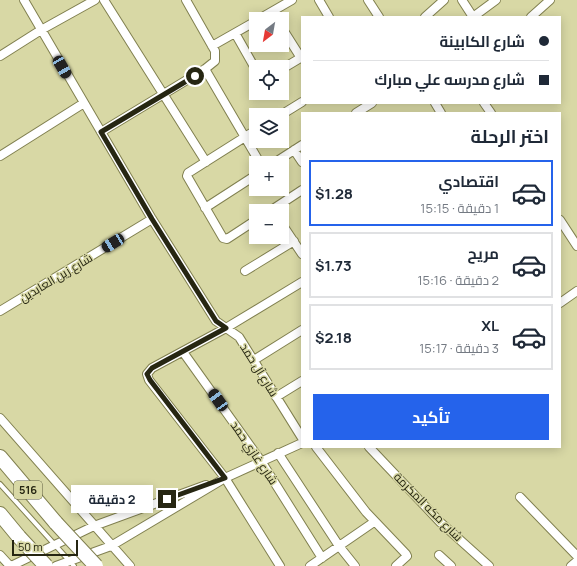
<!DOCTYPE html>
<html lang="ar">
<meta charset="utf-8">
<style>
:root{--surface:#fff;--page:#f6f6f7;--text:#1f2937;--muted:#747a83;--line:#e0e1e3;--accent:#2563eb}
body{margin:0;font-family:Manrope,Cairo,sans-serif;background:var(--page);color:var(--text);direction:rtl;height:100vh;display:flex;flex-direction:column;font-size:15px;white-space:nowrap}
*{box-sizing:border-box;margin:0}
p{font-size:13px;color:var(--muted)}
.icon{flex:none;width:22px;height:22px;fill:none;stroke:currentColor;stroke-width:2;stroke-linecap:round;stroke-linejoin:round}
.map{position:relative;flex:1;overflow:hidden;direction:ltr}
.sheet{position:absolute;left:301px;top:112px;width:260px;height:336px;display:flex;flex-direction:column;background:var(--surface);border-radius:0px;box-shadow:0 2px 10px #0003;direction:rtl}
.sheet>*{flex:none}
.banner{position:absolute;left:301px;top:16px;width:260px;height:88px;border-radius:0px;box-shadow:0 2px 10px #0003;direction:rtl;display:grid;align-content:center;height:88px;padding:0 12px;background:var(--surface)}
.needle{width:26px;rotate:211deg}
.tools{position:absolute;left:249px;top:12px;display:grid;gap:8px}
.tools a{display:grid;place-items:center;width:40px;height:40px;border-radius:0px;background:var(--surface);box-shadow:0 2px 10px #0003;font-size:20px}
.scale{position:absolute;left:12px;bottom:10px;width:66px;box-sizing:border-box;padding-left:4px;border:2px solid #262612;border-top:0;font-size:11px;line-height:14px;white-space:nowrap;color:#262612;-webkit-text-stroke:3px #d8d8a5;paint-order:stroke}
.end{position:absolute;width:18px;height:18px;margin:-9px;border:5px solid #262612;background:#fff;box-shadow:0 0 0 2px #fff}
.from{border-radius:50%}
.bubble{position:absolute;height:28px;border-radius:0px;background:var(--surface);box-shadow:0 2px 10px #0003;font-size:13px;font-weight:700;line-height:28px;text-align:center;direction:rtl}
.car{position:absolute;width:12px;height:24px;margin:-12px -6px;border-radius:5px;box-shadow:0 0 3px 1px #0007;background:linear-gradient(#222 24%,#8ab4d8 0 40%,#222 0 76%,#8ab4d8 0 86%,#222 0)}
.banner b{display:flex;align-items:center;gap:14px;height:38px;font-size:15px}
.banner b+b{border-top:1px solid var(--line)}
.banner i{width:10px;height:10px;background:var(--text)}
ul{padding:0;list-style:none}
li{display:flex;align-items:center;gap:12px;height:66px;margin:0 8px 6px;padding:0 4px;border:2px solid var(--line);border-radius:0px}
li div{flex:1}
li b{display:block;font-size:15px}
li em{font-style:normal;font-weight:700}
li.active{border-color:var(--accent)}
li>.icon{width:36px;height:36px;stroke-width:1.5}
h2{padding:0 12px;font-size:18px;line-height:48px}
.button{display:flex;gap:8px;margin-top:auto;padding:8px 12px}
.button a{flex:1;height:46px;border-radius:0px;background:var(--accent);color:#fff;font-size:16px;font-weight:700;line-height:46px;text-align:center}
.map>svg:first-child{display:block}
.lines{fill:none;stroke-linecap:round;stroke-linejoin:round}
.lane-casing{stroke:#818050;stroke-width:6}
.street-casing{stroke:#818050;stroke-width:10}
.highway-casing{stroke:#818050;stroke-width:16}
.lane{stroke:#fff;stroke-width:4}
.street{stroke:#fff;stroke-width:8}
.highway{stroke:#fff;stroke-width:14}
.highway-bridge-casing{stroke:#818050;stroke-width:16;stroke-linecap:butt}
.highway-bridge{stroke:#fff;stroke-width:14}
.route{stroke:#262612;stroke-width:5}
.labels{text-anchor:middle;stroke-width:3;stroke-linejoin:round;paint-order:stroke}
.shield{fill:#d8d8a5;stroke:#5b5b3e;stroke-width:1}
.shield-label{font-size:11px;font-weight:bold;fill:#262612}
.street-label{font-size:12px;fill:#262612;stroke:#d8d8a5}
</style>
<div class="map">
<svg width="577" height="566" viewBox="0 0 577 566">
<rect width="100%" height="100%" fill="#d8d8a5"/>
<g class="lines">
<defs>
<path id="lane" d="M0 484 74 566"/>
<path id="street" d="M24 0 152 219 216 321 239 337 302 438
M104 0 206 162
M319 0 329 17
M368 0 379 17
M462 0 473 17 496 0
M272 12 277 19
M425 17 444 0
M531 17 550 0
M259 19 292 0
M282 28 301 58
M235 33 256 70
M212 46 256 21
M0 56 41 30 95 0
M205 69 260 163
M282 69 302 57
M435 103 441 113
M484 103 491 113
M356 113 372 103
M281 115 302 102
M256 130 188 173 187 176 223 238 227 239 256 220
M101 132 205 69 215 61V51L186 0
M294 150 302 162
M0 156 84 103
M274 163 302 145
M205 208 256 175
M270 211 302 190
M560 220 577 246
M282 224 302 254
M245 271 294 241
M560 303 577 291
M0 311 152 219
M183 352 261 461 322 558
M254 360 302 330
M276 397 302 381
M0 418 130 566
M316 447 366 512 406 554 407 556 396 566
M369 447 440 522 489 566
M278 453 339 546 355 566
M520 497 577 556
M0 555 10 566
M439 555 451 566
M11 566 94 526 206 485
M56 566 111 546 225 478 302 443
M280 566 225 478 149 380 147 374 152 368 226 328 302 282
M310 566 374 522
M571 566 577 561"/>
<path id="highway" d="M0 457 56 523
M0 514 19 537"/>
</defs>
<use href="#lane" class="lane-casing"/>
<use href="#street" class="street-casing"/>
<use href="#highway" class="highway-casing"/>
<use href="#lane" class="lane"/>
<use href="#street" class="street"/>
<use href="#highway" class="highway"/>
<defs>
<path id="highway-bridge" d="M56 523 96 566
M19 537 46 566"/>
</defs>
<use href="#highway-bridge" class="highway-bridge-casing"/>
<use href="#highway-bridge" class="highway-bridge"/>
</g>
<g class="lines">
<path class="route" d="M167 499 225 478 150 380 147 374 152 368 226 328 216 321 152 219 101 132 195 76"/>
</g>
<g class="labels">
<rect class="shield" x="14" y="481" width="28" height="18" rx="3"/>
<g class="shield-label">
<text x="28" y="494">516</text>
</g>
<g class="street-label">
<text transform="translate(56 278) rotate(-31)" y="4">شارع زين العابدين</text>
<text transform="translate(259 370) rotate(58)" y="4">شارع آل حمد</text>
<text transform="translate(254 453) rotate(56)" y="4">شارع غازي حمد</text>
<text transform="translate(428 507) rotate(45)" y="4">شارع مكه المكرمة</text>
</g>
</g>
</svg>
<div class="tools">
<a><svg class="needle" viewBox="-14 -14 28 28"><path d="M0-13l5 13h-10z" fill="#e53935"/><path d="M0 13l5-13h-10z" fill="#747a83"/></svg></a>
<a><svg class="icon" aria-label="locate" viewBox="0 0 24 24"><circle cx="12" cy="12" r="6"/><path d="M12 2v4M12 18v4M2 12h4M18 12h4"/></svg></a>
<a><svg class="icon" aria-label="layers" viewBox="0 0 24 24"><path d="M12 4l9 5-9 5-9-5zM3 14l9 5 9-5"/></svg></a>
<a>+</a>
<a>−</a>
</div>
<div class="scale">50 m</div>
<i class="end from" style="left:195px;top:76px"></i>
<i class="end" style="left:167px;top:499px"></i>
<div class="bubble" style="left:71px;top:485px;width:82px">2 دقيقة</div>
<i class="car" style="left:62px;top:67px;rotate:150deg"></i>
<i class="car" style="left:113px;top:243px;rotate:239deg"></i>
<i class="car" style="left:218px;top:400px;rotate:325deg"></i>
<div class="banner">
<b><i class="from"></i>شارع الكابينة</b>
<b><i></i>شارع مدرسه علي مبارك</b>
</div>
<section class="sheet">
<h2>اختر الرحلة</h2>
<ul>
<li class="active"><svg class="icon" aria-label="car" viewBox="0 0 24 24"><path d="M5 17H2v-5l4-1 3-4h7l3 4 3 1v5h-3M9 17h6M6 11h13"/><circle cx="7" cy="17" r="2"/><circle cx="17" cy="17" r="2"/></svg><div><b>اقتصادي</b><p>1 دقيقة · 15:15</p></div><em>$1.28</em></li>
<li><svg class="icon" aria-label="car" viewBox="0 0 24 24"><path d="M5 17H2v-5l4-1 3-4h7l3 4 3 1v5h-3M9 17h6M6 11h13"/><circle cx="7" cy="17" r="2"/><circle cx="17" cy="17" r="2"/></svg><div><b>مريح</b><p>2 دقيقة · 15:16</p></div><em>$1.73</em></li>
<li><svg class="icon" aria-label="car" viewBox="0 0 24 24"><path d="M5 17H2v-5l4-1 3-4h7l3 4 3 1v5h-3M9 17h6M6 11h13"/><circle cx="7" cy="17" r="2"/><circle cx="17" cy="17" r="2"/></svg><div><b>XL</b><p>3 دقيقة · 15:17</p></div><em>$2.18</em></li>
</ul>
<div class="button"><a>تأكيد</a></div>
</section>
</div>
